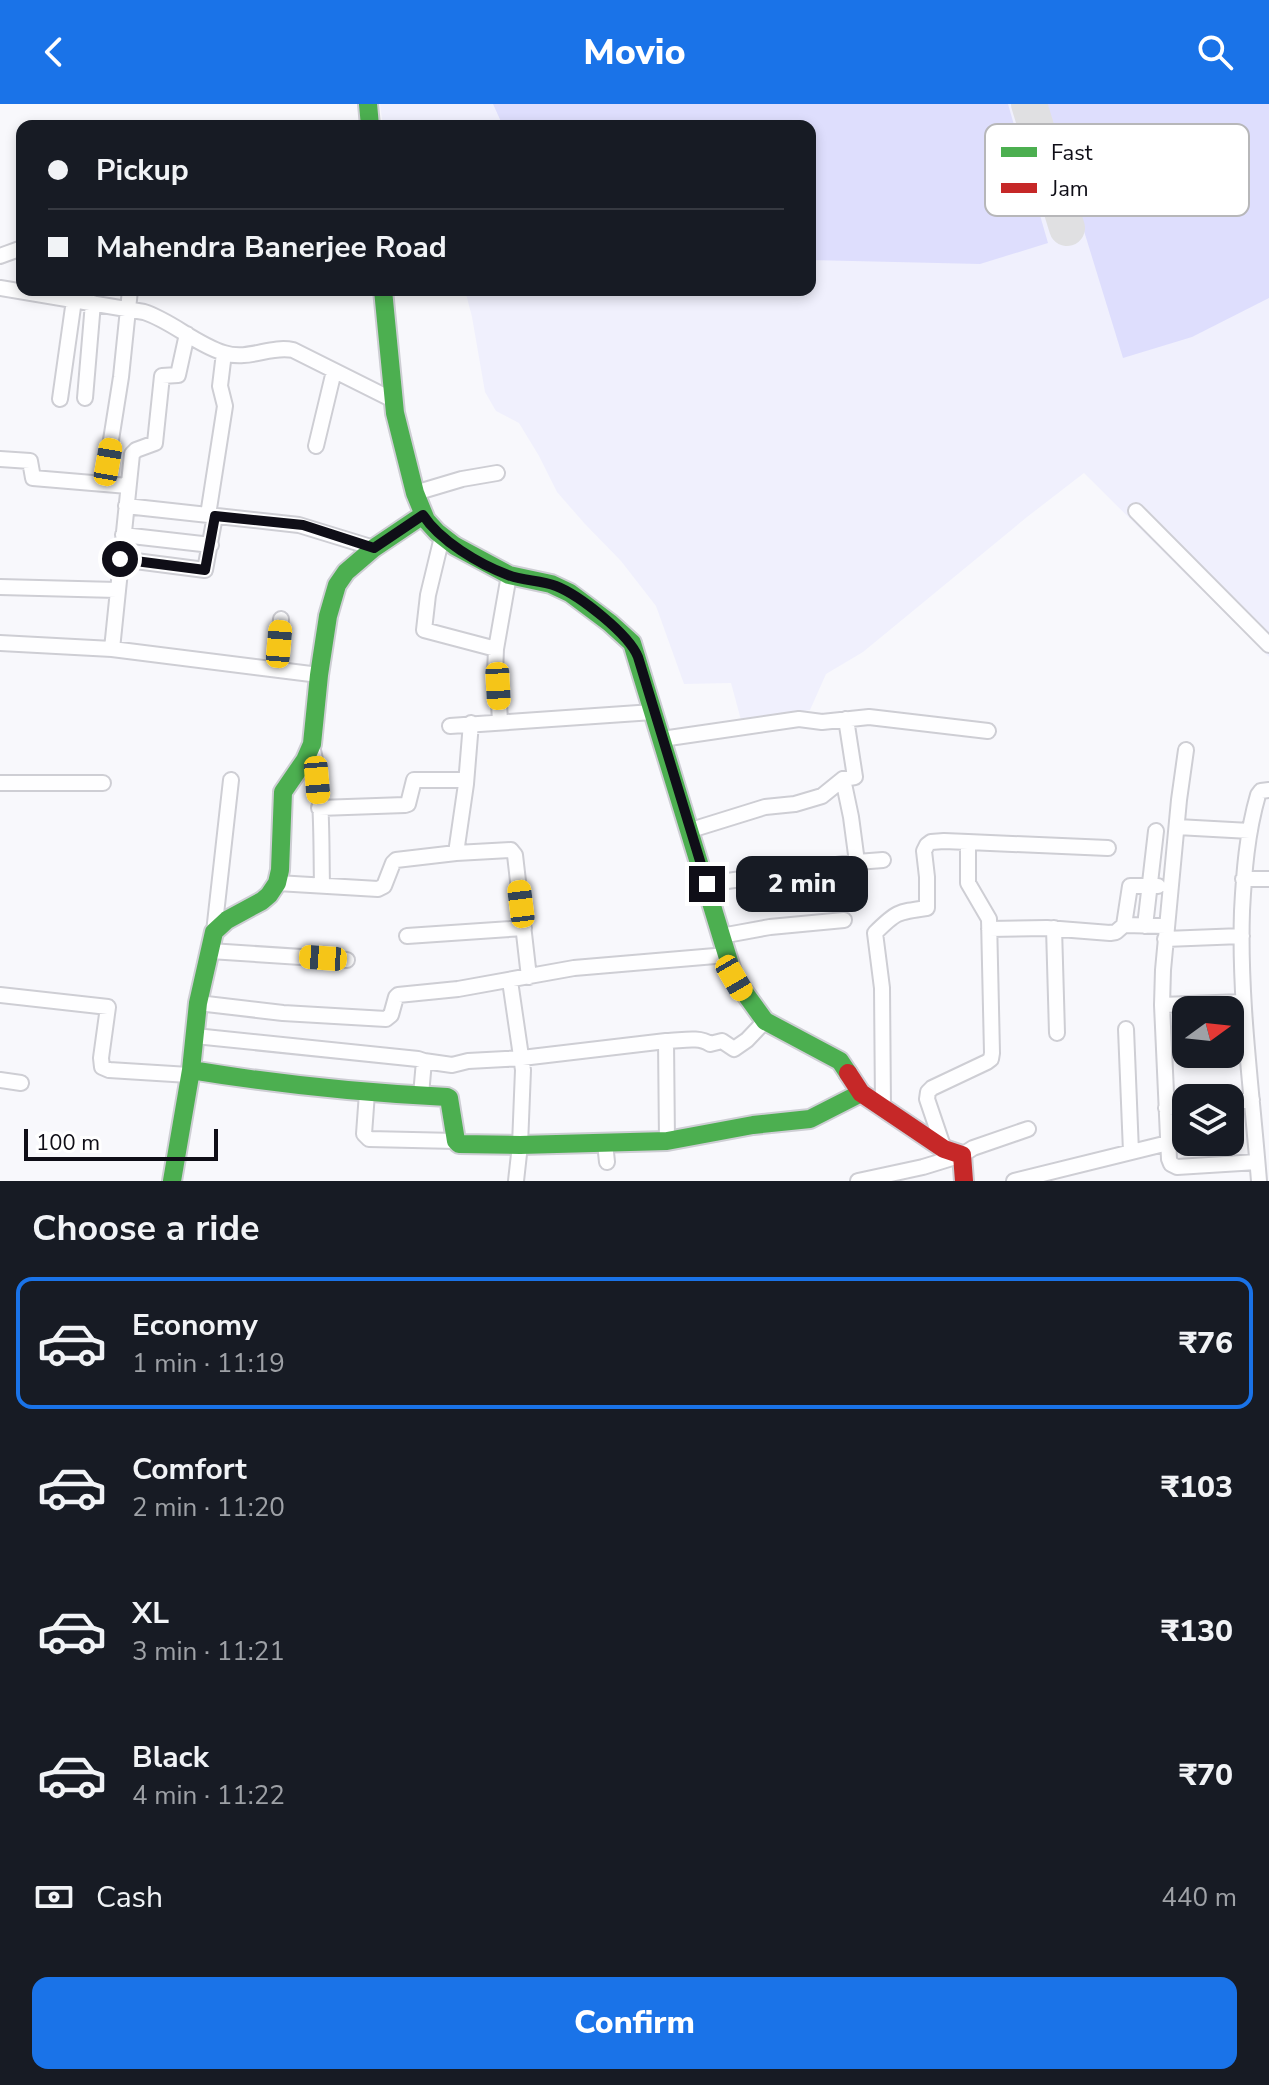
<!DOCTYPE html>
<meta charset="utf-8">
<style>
:root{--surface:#171b24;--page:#242831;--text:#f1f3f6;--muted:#9ea1a6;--line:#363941;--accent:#1a73e8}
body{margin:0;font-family:"Nunito Sans",sans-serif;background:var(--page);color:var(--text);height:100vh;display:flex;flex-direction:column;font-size:30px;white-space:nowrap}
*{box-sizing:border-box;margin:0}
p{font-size:26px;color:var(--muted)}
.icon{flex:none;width:44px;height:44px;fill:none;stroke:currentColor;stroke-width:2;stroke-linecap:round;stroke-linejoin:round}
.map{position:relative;height:1077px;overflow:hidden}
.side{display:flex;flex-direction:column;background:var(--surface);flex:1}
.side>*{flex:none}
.hud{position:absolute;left:16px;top:16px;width:800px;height:176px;border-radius:16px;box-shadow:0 4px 12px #0003;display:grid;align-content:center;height:176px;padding:0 32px;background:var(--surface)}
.needle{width:52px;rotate:75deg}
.fabs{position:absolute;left:1172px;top:892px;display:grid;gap:16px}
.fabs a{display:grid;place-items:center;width:72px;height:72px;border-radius:16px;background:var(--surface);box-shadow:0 4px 12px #0003;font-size:40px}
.scale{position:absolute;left:24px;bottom:20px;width:194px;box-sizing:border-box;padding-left:8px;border:4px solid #0f0e17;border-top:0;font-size:22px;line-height:28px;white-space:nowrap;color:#0f0e17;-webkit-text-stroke:6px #fff;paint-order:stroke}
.end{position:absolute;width:36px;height:36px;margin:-18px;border:10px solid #0f0e17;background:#fff;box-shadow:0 0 0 4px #fff}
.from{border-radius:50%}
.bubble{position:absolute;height:56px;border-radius:16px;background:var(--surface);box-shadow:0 4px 12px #0003;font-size:26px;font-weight:800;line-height:56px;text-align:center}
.car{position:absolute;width:24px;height:48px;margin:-24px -12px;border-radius:10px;box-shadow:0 0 6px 2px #0007;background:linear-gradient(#f5c518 24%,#345 0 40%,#f5c518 0 76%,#345 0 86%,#f5c518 0)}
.hud b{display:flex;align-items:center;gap:28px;height:76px;font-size:30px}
.hud b+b{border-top:2px solid var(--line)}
.hud i{width:20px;height:20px;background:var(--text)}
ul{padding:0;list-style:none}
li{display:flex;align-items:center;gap:24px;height:132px;margin:0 16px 12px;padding:0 16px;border:4px solid transparent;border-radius:16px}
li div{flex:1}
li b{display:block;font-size:30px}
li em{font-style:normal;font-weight:800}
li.current{border-color:var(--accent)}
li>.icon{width:72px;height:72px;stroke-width:1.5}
h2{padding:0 32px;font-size:36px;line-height:96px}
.pay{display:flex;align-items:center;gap:20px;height:88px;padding:0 32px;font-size:30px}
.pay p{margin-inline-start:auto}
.cta{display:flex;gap:16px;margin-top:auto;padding:16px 32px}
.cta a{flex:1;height:92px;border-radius:16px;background:var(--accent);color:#fff;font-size:32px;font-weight:800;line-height:92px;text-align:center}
header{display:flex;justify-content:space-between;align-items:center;height:104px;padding:0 32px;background:var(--accent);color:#fff;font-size:36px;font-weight:800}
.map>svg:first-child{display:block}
.built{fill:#f0f0fd}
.green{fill:#dedefd}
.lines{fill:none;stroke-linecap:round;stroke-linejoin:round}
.taxiway{stroke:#e0e0e2;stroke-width:36}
.street-casing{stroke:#ceced4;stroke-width:18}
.fast-casing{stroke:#ceced4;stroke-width:22}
.jam-casing{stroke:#ceced4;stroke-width:22}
.street{stroke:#fefeff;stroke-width:14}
.fast{stroke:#4caf50;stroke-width:18}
.jam{stroke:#c62828;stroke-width:18}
.route{stroke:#0f0e17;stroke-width:10}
.key{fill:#fff;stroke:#b7b7b9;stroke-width:2}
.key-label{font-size:22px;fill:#0f0e17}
</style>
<header><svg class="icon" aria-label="back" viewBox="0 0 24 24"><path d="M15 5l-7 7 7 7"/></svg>Movio<svg class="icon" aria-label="search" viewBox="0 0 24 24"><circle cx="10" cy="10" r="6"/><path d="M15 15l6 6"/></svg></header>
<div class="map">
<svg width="1269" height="1077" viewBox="0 0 1269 1077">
<rect width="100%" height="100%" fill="#f8f8fc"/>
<path class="built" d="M380 0H1269V553L1084 369 1027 413 863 548 826 570 810 606 741 616 731 579 684 580 656 502 621 457 585 420 557 388 539 352 519 319 496 307 485 288 472 213 465 186H810V22H383Z"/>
<path class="green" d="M493 0H1008L1048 139 980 160 810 156V22H503Z
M1045 0H1269V194L1192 233 1123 254Z"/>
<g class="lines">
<path class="taxiway" d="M1029 0 1067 124"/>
<defs>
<path id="street" d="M0 152 22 144
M0 184 144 208C172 217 195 240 224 249 249 257 270 241 293 246L393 296
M85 294 93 199
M60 295 74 196
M316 342 334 267
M0 355 30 357 33 374 128 382
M104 380 121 273 130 186
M415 389 462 375 497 369
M126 402 299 421 374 444
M1136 407 1269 541
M208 411 225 302 220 282 224 249
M123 431 211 441
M442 433 428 491 424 526 496 545
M120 455 205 466 215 412
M0 483 117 486
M0 539 112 545 319 571
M112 545 132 350 136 346 155 339 162 272 178 271 187 230
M277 566 281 515
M500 617 498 582 495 569 496 545 509 471
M450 622 653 608
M662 635 799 615 822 618 869 613 988 627
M312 642C323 686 321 735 322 781
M1186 646 1179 696 1163 866 1162 901 1169 1055 1171 1060 1177 1063 1257 1058
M843 675 851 713 857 758
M0 679H103
M319 704 405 701 408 700 414 676H466
M1177 723 1250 727
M691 726 765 703 795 700 822 692 843 675 855 673 846 615
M968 738 1108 744
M456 749 466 680 471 619
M1243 775H1269
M277 779 378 785 384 782 393 759 396 756 456 749 511 746 515 751 529 873
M707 780 857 758 883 756
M1124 821 1130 782H1158
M1145 822 1156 727
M1054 824 1057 929
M989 825 1047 824 1110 829 1116 828 1124 821 1166 822
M214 828 231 676
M407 832 524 824
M721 832 770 823 844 816
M1165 835 1242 832
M210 847 347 856
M510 877 523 966 520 1041 516 1077
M0 891 108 903 101 954 102 963 109 966 189 971
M198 899 283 909 386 915 391 911 396 893 398 891 458 885 574 864 727 851
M1162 901 1243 898
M1126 925 1131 1048
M195 932 418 955 424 957 421 991
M666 937C680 937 699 932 710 940L722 937 734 945 747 936 765 917
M424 957 452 961 468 957 522 954 666 937 667 1037
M0 976 21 979
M367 989 364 1030 369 1035 456 1037
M1230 998 1252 996
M883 1002 882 884 875 829C896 808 897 808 927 804V773L924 747 927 741 931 738 944 737 968 738V779L989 815 992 949 991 955 987 958 932 984 928 988 927 995 944 1045
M1166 1004 1186 1002
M605 1039 607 1058
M858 1077 923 1063 962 1051 973 1044 1028 1025
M1014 1077 1168 1039
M1259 1077C1252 987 1239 897 1242 807 1244 768 1247 729 1258 691L1261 687 1269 686"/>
<path id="fast" d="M368 0 370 22
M383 186 395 309 415 389 426 416 437 428 455 442 509 471 551 480 570 489 610 519 632 539 734 874 765 917 840 957 848 969
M191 966C276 980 361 989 447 993L449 994 456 1037 459 1040 520 1041 667 1037 753 1021 810 1015 861 989
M172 1077 191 966 198 899 214 828 227 816 262 797 269 791 277 779 280 766 283 688 305 656 312 640 319 571 328 512 337 481 346 468 374 444 423 411"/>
<path id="jam" d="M848 969 861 989 944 1045 962 1051 964 1077"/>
</defs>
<use href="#street" class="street-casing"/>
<use href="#fast" class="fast-casing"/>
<use href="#jam" class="jam-casing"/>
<use href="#street" class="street"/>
<use href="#fast" class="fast"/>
<use href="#jam" class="jam"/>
</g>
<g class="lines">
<path class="route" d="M120 455 205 466 215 412 303 421 374 444 423 411C440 437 479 460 508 471 523 477 540 476 556 482 579 491 629 530 638 553L707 780"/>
</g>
<rect x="985" y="20" width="264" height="92" rx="12" class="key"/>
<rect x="1001" y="43" width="36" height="10" fill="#4caf50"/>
<rect x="1001" y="79" width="36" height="10" fill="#c62828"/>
<g class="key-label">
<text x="1051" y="56">Fast</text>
<text x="1051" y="92">Jam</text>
</g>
</svg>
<div class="fabs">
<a><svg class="needle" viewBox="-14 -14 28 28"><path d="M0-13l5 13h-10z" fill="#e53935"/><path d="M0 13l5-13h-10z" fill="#9ea1a6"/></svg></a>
<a><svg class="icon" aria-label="layers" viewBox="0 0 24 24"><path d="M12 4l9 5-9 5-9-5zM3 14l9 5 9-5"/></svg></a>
</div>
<div class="scale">100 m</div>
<i class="end from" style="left:120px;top:455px"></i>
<i class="end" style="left:707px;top:780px"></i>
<div class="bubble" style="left:736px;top:752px;width:132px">2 min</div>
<i class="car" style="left:108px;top:358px;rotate:10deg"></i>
<i class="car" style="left:279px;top:540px;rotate:5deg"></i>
<i class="car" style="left:498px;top:582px;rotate:177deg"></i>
<i class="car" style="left:317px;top:676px;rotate:175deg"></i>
<i class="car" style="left:521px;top:800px;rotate:353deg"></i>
<i class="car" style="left:323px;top:854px;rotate:274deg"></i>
<i class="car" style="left:734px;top:874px;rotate:150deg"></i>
<div class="hud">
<b><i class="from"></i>Pickup</b>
<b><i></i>Mahendra Banerjee Road</b>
</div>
</div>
<section class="side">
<h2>Choose a ride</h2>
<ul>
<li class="current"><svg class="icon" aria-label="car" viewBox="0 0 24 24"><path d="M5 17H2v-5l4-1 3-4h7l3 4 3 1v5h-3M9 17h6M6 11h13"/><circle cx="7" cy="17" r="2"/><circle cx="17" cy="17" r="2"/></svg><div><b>Economy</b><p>1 min · 11:19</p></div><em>₹76</em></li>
<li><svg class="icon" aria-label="car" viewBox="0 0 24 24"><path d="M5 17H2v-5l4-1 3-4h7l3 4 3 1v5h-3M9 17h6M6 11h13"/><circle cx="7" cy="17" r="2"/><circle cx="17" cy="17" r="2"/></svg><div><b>Comfort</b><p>2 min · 11:20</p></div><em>₹103</em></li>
<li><svg class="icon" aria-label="car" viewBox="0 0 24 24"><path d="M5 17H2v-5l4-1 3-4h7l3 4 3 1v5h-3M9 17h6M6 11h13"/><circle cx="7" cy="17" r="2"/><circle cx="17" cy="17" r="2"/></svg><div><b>XL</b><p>3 min · 11:21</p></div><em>₹130</em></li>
<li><svg class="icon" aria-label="car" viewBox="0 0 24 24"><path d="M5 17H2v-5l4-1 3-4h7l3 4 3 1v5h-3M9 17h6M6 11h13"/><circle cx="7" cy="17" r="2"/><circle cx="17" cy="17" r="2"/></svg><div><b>Black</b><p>4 min · 11:22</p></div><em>₹70</em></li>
</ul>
<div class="pay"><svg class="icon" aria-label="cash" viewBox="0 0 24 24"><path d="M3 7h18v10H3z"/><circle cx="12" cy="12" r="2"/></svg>Cash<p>440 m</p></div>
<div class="cta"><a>Confirm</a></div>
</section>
